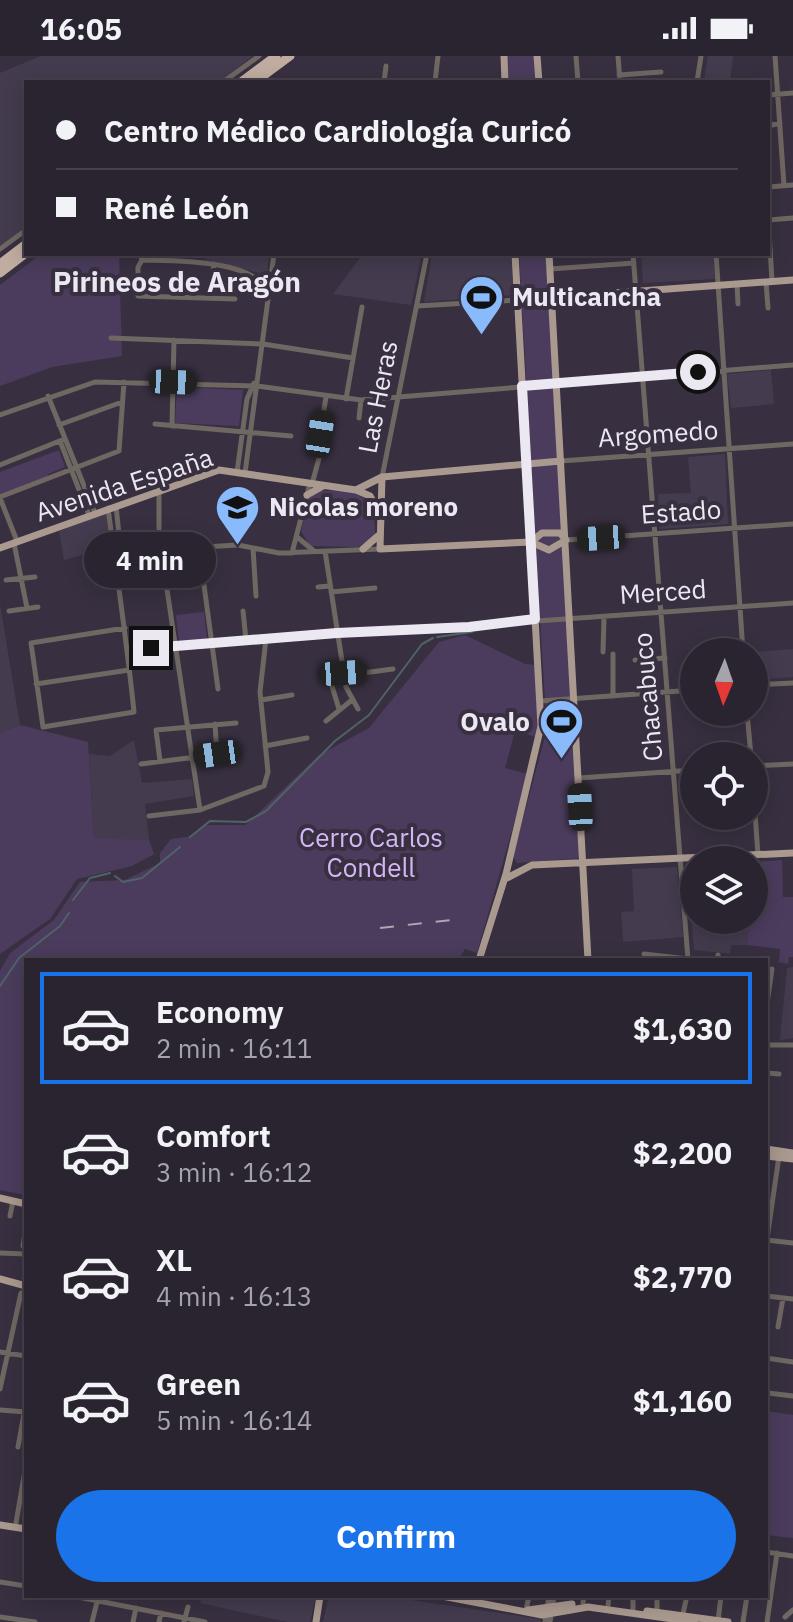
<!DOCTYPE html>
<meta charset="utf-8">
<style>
:root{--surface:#2a2430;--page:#322c38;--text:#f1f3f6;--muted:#a5a4ab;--line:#46414c;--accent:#1a73e8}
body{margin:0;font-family:"IBM Plex Sans",sans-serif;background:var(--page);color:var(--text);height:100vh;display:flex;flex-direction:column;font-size:30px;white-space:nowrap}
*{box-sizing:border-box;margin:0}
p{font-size:26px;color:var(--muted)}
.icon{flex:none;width:44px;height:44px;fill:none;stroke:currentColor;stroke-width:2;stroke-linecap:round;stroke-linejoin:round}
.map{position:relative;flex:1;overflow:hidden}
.side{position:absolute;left:24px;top:902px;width:744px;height:640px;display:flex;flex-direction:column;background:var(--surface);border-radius:0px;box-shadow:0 4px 20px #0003,0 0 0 2px var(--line)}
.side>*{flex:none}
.guide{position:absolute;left:24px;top:24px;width:746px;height:176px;border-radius:0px;box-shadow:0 4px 20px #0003,0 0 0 2px var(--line);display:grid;align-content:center;height:176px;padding:0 32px;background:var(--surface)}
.needle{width:52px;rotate:182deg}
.buttons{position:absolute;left:680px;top:582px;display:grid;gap:16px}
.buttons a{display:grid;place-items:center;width:88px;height:88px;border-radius:50%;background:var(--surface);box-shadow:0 4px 20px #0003,0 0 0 2px var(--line);font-size:40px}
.end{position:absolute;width:36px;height:36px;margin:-18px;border:10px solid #ece8f2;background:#111;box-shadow:0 0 0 4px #111}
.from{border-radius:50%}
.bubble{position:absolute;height:56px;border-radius:28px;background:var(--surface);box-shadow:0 4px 20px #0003,0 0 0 2px var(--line);font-size:26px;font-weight:700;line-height:56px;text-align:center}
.car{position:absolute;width:24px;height:48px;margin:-24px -12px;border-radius:10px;box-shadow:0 0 6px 2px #0007;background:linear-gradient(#222 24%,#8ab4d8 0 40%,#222 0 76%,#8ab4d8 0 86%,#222 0)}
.guide b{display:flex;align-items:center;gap:28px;height:76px;font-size:30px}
.guide b+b{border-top:2px solid var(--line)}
.guide i{width:20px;height:20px;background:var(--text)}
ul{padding:14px 0 0;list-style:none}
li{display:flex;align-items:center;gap:24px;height:112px;margin:0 16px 12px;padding:0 16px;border:4px solid transparent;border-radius:0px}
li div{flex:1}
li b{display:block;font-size:30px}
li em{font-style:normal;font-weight:700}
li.current{border-color:var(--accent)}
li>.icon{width:72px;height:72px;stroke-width:1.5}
.cta{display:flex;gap:16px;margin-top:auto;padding:16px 32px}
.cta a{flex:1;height:92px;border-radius:48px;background:var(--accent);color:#fff;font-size:32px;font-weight:700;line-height:92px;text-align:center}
.status{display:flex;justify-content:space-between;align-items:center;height:56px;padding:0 40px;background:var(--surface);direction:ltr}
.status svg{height:22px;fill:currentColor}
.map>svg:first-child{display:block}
.built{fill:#443b4f}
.green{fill:#4b3c5d}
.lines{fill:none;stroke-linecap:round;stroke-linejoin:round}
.stream{stroke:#4f6367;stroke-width:2}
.minor{stroke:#6f6762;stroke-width:5}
.major{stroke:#a9998f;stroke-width:7}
.highway{stroke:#c0aca0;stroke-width:9}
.rail{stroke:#ada7b3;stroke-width:2;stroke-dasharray:14 14;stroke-linecap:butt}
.route{stroke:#ece8f2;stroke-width:10}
.labels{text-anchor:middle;stroke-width:8;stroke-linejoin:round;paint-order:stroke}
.poi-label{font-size:26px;font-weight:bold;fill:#ece8f2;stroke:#383040;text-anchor:start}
.street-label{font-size:26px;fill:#ece8f2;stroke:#383040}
.park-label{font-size:26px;fill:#d4b6f7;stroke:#383040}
.neighbourhood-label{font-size:28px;font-weight:bold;fill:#ece8f2;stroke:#383040}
</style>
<div class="status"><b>16:05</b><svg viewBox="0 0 49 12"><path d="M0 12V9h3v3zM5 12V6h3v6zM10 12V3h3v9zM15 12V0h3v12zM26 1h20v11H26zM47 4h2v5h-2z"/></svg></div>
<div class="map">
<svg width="793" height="1566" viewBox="0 0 793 1566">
<rect width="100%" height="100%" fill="#383040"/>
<path class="built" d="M41 0H253L219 26H26V171L0 190V17Z
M708 0H733L730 26H704Z
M207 198H269L267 219 206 204Z
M363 198H422L411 249 333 238Z
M432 198H511L514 239 424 246Z
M641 198H713L715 223 643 227Z
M771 314 774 348 731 352 727 318Z
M725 398 728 468 660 473 658 438 691 437 688 401Z
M103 458 108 459 113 505 95 509 93 496 64 504 59 475Z
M0 548 20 669 0 677Z
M793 593V621L754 624V596Z
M134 684 142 727 192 723 194 740 145 748 149 784 94 783 89 698 110 700Z
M687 810H694V864H749L747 889H731L730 898 694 894Z
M677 811 683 881 623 886 621 856 634 855 632 813Z
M793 911V982L780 984 787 912Z
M202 1540H316L310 1566H287L200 1547Z
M329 1540H384L540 1563V1566H323Z"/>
<path class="green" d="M507 0H534L536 26H509Z
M41 198H119L122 300 52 311 0 330V229Z
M519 198H546L581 802 517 807 513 800 545 681V646Z
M177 331 243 334 239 370 175 367Z
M59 394 65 411 48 418V421L0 439V416Z
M320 435C359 432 376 440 375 480L358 491 310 490 301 475 308 442Z
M204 556 207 583 179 586 176 559Z
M465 579 525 608 537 609 539 659 536 681 515 675 505 712 528 718 477 897 465 893 458 904H26V1139L0 1134V915L10 897 54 864 80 826 125 824 160 807V797L171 783 193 780 203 769H246L319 699 369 672 439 586Z
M20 669 88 686 94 782 149 784 154 798 132 810 77 823 50 863 0 898V677Z
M782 804 783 841H793V901H789L788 908 779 906 780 893 747 889 749 864H754V806Z
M766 1355 793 1359V1482L766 1479Z"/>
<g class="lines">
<path class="stream" d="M437 581 472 576
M190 781 210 765 246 766 266 755 335 685 369 659 422 588 433 582
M115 820 123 826 142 822 180 791
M73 844 90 822 110 817
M0 930 19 902 60 870 69 857"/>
<path class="minor" d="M576 0 578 26
M618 0 620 26
M775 0 784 130
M619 19 661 16
M223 26 259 0
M384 26 386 10
M435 26 438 0
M697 26 701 0
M768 39 793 37
M768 70 780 67
M768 131 793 129
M768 158 772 225
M768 164 793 162
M0 193 26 174
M140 198 142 204 138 211V240L235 243
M633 198 688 904
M716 198 743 596
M750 198H751
M142 204C175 205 250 203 269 235
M550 213 634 207
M766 226 768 252
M737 228 738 248
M210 242 214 208
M417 250 517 244
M111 282 263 288 353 302
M48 340 95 457
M346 343 362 251
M0 359 95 326 257 330 361 344 793 309
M359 362 361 344
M155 368 291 380
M59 369 122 346
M172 370 174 284
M320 378 326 341
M60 385 89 459
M561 405 793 388
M0 409 62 384
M237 416 247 343 254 327
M245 417 274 198
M382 421 427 198
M312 428 321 395
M159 435V480L200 754
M0 441 119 395 124 326
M0 442 17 485
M116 450 120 488 117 495
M108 452C117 520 127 587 134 656L43 671 31 587 125 572
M297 481 314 495
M566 484 793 468
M14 487 27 552
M199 492 218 633
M253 492 256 540
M325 495 346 631 358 653
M117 496 238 489 279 497 380 493
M292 497 310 427
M6 524 35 521
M318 531 330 530
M331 536 375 532
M9 555 38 551
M243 555 246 584
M127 594 793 547
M603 596 604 561
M613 598V640
M635 604 665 602
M36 628 129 614
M754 629 793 627
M261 644 292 639
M540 645 694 634
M339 653 331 627 333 621 393 613
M747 656 751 700
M326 665 352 644
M215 668 217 698
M265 690 307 682
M160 705 156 674 236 667
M141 708 227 697
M754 710 793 708
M579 722 694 714
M754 743 758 799
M149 760 200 754 264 730 268 716 260 636 266 583
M644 898 688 903
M718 904V899
M766 955 772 913
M766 989H793
M766 1017 779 1018
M10 1160 13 1145
M766 1184 793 1187
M23 1190 26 1171
M766 1190 779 1100
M0 1197 26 1198
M766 1240 793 1243
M778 1271 783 1242
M0 1296 26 1300
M766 1302 793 1306
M0 1333 21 1237
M768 1337 793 1340
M0 1354 26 1356
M18 1391 26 1347
M16 1467 26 1409
M766 1496 793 1500
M0 1526 26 1530
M73 1540 205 1566
M633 1540V1553
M583 1547 584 1540
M608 1550 609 1540
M526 1554 529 1540
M657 1556V1540
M0 1561 35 1566
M785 1561 793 1554
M682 1562 687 1540
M718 1565 721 1540
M92 1566 97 1546
M133 1566 136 1552
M159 1566 161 1557
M184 1566 188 1551
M545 1566 549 1540
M550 1566 554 1540
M743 1566 747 1540
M767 1566 777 1497"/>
<path class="major" d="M504 0 505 26
M537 0 539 26
M549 198 588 904
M517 244 793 224
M382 421 380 493 531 486 549 494 566 484 560 477H542L531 486
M382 421 561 405
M356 434 382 421
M307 439 323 430
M0 492 219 414 356 434 370 440 379 455
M363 493 378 480
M505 823 532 809 793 797
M479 904 506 818 541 670 515 198
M766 1093 793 1097
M766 1100 793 1103
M0 1142 26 1148
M0 1223 26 1230
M0 1469 26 1473
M442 1540 542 1559 588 1551 694 1566
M528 1554 572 1548
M647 1555 728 1566
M316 1566 320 1540"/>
<path class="highway" d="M241 26 276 0
M255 26 290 0
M0 208 26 188
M0 217 26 197"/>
<path class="rail" d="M380 872 460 863"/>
</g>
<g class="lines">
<path class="route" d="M151 592 337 577 469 571 535 563 522 330 698 316"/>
</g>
<defs>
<symbol id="stadium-pin" viewBox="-11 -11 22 30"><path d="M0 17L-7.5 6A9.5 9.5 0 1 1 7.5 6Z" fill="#89bafc" stroke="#383040"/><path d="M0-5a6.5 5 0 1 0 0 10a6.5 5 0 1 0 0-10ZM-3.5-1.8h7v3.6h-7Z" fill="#111"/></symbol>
<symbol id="university-pin" viewBox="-11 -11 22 30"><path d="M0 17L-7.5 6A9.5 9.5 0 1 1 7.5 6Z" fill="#89bafc" stroke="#383040"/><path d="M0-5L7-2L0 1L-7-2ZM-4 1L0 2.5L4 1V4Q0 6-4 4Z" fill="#111"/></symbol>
</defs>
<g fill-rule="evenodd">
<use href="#stadium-pin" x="456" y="216" width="51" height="69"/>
<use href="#university-pin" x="212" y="426" width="51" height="69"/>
<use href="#stadium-pin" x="536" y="640" width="51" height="69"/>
</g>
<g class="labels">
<g class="poi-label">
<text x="512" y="250">Multicancha</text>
<text x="269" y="460">Nicolas moreno</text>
<text x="530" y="675" text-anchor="end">Ovalo</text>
</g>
<g class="street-label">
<text transform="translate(378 341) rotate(-79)" y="9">Las Heras</text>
<text transform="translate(658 378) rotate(-4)" y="9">Argomedo</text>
<text transform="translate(124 429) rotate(-18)" y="9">Avenida España</text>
<text transform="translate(681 456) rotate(-4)" y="9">Estado</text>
<text transform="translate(663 536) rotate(-4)" y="9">Merced</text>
<text transform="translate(648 641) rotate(-95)" y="9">Chacabuco</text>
</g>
<g class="park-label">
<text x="371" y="791">Cerro Carlos<tspan x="371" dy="30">Condell</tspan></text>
</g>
<g class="neighbourhood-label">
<text x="177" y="236">Pirineos de Aragón</text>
</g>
</g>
</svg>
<div class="buttons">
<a><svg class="needle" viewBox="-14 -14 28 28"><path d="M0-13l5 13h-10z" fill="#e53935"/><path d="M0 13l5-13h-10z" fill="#a5a4ab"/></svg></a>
<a><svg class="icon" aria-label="locate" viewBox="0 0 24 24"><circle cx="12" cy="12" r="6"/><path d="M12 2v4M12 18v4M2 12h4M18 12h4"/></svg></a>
<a><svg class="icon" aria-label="layers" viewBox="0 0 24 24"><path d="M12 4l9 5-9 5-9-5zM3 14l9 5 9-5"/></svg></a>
</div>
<i class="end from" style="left:698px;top:316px"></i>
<i class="end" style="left:151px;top:592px"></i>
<div class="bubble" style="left:84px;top:476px;width:132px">4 min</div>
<i class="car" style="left:173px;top:326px;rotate:92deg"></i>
<i class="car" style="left:320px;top:378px;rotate:9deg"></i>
<i class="car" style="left:601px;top:482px;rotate:266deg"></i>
<i class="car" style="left:343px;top:617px;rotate:86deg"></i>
<i class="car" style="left:217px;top:698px;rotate:262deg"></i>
<i class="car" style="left:580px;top:751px;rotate:357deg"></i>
<div class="guide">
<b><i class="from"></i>Centro Médico Cardiología Curicó</b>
<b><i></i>René León</b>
</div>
<section class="side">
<ul>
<li class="current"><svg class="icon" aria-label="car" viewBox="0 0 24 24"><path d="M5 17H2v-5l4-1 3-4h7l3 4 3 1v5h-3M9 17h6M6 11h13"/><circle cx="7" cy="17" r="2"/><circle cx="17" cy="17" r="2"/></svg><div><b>Economy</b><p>2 min · 16:11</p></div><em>$1,630</em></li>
<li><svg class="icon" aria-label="car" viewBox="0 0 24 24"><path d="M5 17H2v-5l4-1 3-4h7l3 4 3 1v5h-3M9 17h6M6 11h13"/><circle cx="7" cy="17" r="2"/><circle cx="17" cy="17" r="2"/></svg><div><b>Comfort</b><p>3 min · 16:12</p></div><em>$2,200</em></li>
<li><svg class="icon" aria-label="car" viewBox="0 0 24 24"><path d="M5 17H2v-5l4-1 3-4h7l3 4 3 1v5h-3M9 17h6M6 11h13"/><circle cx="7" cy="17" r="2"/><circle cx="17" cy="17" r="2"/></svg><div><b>XL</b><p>4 min · 16:13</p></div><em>$2,770</em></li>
<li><svg class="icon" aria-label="car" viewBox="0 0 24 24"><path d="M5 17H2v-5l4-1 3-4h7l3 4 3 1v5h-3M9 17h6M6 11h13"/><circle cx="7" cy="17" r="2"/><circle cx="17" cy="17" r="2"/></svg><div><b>Green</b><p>5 min · 16:14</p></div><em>$1,160</em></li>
</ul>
<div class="cta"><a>Confirm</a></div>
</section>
</div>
